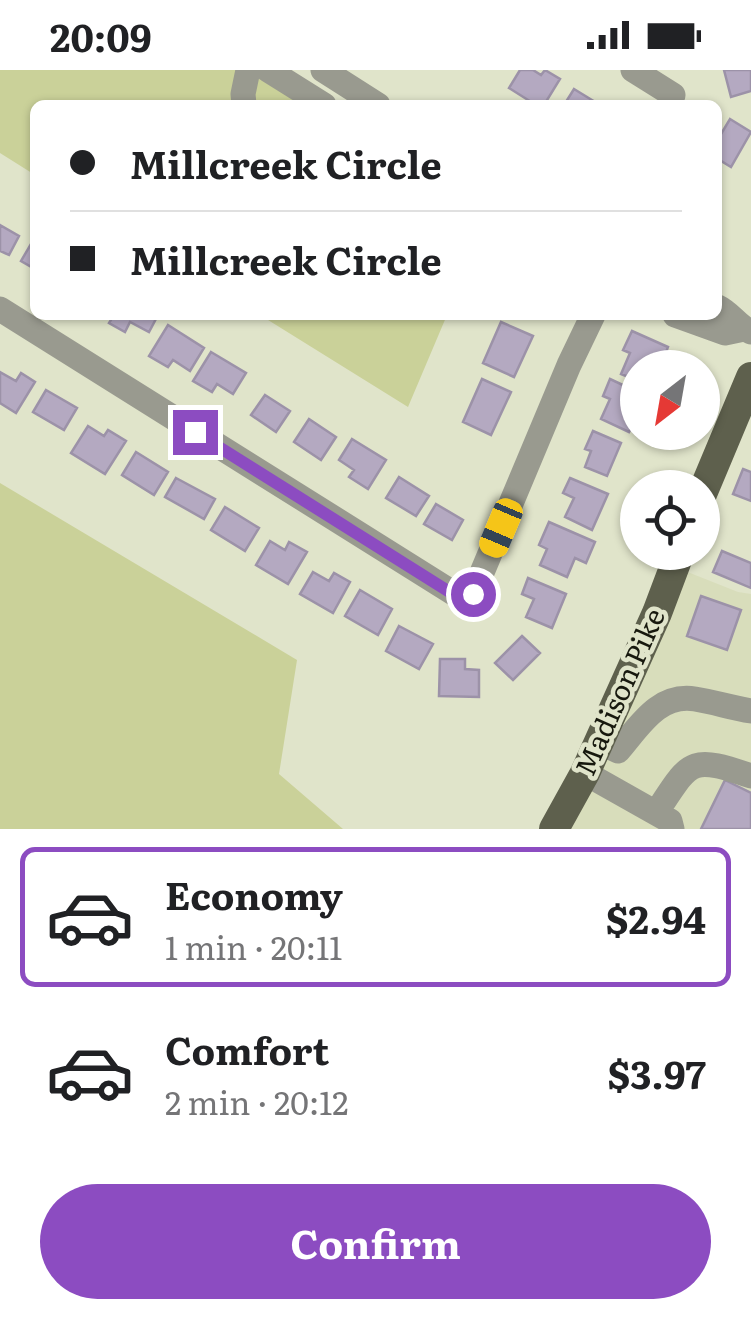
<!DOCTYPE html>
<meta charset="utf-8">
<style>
:root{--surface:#fff;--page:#f2f2f2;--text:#202124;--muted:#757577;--line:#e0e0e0;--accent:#8c4cc1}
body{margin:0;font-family:Literata,serif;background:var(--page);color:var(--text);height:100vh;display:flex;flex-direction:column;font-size:38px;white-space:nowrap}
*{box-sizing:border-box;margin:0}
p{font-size:32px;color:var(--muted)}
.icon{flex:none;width:55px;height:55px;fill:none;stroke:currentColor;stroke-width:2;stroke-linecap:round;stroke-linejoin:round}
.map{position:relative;height:759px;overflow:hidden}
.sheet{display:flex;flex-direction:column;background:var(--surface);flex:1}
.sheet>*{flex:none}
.banner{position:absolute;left:30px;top:30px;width:692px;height:220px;border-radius:15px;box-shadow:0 2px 8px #0004;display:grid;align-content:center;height:220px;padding:0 40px;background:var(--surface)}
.needle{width:65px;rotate:211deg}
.controls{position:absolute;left:620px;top:280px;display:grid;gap:20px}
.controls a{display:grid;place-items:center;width:100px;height:100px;border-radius:50%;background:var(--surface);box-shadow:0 2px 8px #0004;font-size:50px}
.end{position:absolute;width:45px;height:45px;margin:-22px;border:12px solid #8c4cc1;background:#fff;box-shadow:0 0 0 5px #fff}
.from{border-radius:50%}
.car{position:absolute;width:30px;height:60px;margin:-30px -15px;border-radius:12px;box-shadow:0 0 8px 2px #0007;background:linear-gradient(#f5c518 24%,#345 0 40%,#f5c518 0 76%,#345 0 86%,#f5c518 0)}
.banner b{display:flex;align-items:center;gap:35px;height:95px;font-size:38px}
.banner b+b{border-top:2px solid var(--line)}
.banner i{width:25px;height:25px;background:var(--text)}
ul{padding:18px 0 0;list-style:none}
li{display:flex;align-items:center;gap:30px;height:140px;margin:0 20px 15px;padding:0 20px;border:5px solid transparent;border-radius:15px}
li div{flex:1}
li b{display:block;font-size:38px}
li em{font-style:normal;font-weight:700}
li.current{border-color:var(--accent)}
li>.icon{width:90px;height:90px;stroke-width:1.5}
.cta{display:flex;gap:20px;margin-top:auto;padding:20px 40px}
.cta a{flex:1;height:115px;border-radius:60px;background:var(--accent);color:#fff;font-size:40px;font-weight:700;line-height:115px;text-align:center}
.status{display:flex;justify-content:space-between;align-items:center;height:70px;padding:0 50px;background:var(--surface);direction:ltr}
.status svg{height:28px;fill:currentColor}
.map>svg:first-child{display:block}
.built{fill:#d8ddbb}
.green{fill:#cad199}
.building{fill:#b4a9c1;stroke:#9c92a8;stroke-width:2.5}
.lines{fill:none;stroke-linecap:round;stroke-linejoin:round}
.minor{stroke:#999a8f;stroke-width:25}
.major{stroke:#5e604d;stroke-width:30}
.route{stroke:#8c4cc1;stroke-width:12}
.labels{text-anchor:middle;stroke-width:9;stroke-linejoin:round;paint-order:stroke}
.street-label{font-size:28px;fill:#17180e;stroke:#e0e4ca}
</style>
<div class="status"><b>20:09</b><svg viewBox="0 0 49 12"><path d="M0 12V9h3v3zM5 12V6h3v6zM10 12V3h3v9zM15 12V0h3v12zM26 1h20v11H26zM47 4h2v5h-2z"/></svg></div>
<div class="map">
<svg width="751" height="759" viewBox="0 0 751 759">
<rect width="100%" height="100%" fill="#e0e4ca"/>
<path class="built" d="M675 497 738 522 751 524V759H554Z"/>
<path class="green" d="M0 0H268L324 35H35V105L0 83Z
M260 245H447L408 337Z
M0 413 297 590 279 704 343 759H0Z"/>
<path class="building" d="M520 0H533L541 5 545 0 560 9 544 35H536L509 18Z
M724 0H751V21L731 27Z
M574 19 600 35H564Z
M730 49 751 62 731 97 718 89V69Z
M0 155 19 166 9 185 0 181Z
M35 167V199L21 191Z
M114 245H158L149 262 130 252 125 262 109 253Z
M501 252 533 266 514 307 483 293Z
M168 255 204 278 190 301 173 290 168 297 149 286Z
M632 261 668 277 660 298H638V311L621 304 630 283 623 280Z
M211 282 246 303 233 324 217 314 212 322 193 311Z
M0 302 16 311 21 303 35 312 16 343 0 333Z
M482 309 511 322 491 365 463 352Z
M610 309 638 322V344L629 362 601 349 610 329 603 326Z
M46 320 77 338 64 360 33 342Z
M265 325 290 341 276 362 251 345Z
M309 349 336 367 321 390 294 372Z
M88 356 104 366 108 360 126 371 105 404 71 383Z
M593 361 621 373 607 406 585 397 591 381 585 379Z
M352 369 386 390 368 419 349 407 354 400 339 390Z
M136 382 168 402 154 425 122 405Z
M743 399 751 402V431L733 424Z
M399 407 429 426 416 446 386 428Z
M176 408 215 429 204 449 165 427Z
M570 408 608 424 592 460 565 447 574 428 563 423Z
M436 434 463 450 452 470 424 454Z
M225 437 259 458 245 481 211 460Z
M549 452 595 472 586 493 575 488 567 507 540 495 547 479 539 475Z
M270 471 285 480 289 472 307 482 288 514 256 495Z
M722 481 751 493V518L713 502Z
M313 502 329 511 334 503 350 512 333 543 300 524Z
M528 508 566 524 552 558 526 547 534 529 522 524Z
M360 520 392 539 378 565 345 546Z
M701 526 741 540 727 580 687 566Z
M399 556 433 574 419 599 386 581Z
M522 566 540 583 513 610 495 593Z
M440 589H465V599L479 600V627L439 626Z
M725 710 751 723V759H701Z"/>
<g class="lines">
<path class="minor" d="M268 0 324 35
M323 0 378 35
M633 0 673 25
M244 35 243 24 248 0
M718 237C731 243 737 256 751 262
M0 239 466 531 473 524 569 295 593 245
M675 245 725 263 744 259
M599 672 618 681C639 657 658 623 695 629 714 632 732 638 751 641
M585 703 670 751 672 759
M656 743C691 690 689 685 751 706"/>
<path class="major" d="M702 424 751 307
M554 759 585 703 657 543 680 482"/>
</g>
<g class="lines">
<path class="route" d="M195 362 456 526 466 531 473 524"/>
</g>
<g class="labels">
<g class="street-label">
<text transform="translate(620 622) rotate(-66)" y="10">Madison Pike</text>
</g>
</g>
</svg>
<div class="controls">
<a><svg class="needle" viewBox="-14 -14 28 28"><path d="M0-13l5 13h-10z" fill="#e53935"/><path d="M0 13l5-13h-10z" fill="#757577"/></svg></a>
<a><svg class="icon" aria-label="locate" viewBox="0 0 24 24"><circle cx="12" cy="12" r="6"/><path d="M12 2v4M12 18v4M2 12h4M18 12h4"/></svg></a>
</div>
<i class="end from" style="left:473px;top:524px"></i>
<i class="end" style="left:195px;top:362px"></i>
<i class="car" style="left:501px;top:458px;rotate:203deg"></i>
<div class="banner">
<b><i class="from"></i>Millcreek Circle</b>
<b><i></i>Millcreek Circle</b>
</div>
</div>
<section class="sheet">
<ul>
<li class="current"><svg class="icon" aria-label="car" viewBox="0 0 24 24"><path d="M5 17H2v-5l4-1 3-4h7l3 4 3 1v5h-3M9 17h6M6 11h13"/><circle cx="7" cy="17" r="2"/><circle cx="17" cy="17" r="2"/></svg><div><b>Economy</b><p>1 min · 20:11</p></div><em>$2.94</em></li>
<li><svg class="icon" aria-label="car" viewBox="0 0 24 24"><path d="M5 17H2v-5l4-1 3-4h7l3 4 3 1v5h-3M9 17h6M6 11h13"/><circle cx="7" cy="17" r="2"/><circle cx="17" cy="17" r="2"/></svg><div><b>Comfort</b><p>2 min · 20:12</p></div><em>$3.97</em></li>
</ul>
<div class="cta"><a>Confirm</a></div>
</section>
